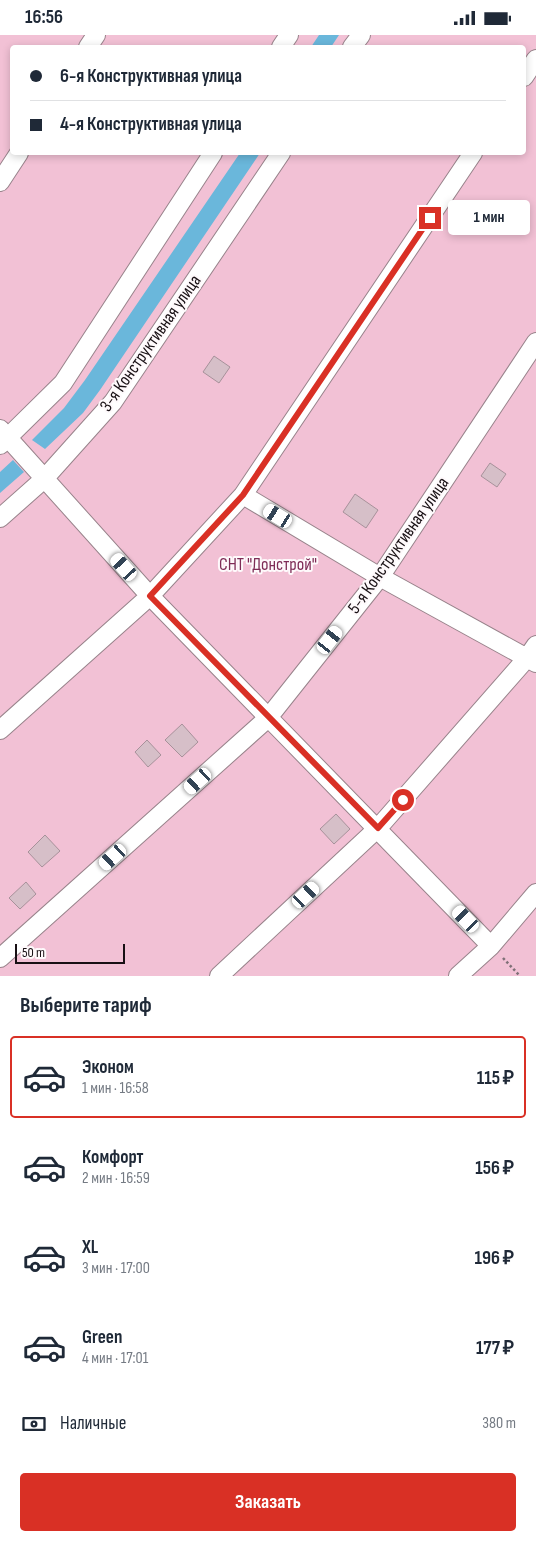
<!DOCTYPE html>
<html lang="ru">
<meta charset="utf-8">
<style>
:root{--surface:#fff;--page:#f6f6f7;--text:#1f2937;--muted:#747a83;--line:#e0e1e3;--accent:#d93025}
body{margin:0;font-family:"Sofia Sans Condensed",sans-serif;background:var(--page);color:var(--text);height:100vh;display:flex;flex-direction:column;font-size:19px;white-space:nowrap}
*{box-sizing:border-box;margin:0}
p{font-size:16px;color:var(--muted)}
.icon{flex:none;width:28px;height:28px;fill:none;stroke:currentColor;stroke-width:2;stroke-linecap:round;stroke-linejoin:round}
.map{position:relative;height:941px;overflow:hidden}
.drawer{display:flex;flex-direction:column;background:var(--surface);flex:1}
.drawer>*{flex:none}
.banner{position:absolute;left:10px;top:10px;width:516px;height:110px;border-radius:5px;box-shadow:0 2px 8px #0003;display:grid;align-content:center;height:110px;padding:0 20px;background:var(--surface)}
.scale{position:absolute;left:15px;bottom:12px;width:110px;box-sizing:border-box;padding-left:5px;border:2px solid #181014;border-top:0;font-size:14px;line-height:18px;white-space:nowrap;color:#181014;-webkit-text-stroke:4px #fef9fb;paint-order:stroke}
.end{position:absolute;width:22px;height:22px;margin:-11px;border:6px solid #d93025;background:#fff;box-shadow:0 0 0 2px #fff}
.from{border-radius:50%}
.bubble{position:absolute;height:35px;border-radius:5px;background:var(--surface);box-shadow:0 2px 8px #0003;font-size:16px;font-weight:700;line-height:35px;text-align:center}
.car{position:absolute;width:15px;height:30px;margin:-15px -8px;border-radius:6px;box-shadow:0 0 4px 1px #0007;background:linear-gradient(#fff 24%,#345 0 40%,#fff 0 76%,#345 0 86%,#fff 0)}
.banner b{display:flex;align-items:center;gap:18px;height:48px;font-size:19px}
.banner b+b{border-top:1px solid var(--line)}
.banner i{width:12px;height:12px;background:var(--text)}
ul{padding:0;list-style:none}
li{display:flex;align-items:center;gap:15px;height:82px;margin:0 10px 8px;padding:0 10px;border:2px solid transparent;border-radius:5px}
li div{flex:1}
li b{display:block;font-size:19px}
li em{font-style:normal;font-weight:700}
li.selected{border-color:var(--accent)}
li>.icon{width:45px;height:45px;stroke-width:1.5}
h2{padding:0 20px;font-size:22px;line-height:60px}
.pay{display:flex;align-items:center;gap:12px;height:55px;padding:0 20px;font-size:19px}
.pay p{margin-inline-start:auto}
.cta{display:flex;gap:10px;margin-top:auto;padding:10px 20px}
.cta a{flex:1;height:58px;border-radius:5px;background:var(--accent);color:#fff;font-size:20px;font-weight:700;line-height:58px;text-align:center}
.status{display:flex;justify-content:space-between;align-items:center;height:35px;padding:0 25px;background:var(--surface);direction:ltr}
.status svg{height:14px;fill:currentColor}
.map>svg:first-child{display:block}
.green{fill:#f2c1d5;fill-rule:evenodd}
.water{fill:#6ab7db}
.building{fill:#d6bfc8;stroke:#a7919a}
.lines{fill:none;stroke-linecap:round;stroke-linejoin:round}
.street-casing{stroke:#98838b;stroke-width:20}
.path{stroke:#7f7077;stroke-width:2.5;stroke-dasharray:2.5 2.5;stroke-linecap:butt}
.street{stroke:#fff;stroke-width:18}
.route{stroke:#d93025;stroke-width:6}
.labels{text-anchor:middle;stroke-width:4;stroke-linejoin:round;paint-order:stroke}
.street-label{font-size:18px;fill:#181014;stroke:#fef9fb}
.park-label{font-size:18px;fill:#7e2c56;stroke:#fef9fb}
</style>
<div class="status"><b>16:56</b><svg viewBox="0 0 49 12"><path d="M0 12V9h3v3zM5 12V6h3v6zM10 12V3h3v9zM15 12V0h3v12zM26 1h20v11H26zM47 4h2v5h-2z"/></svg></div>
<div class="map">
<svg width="536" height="941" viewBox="0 0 536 941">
<rect width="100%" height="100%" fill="#fde6ef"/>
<path class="green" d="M0 0H536V941H0ZM12 12H524V118H12Z"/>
<path class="water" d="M319 0H339L331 12H311Z
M240 118H260L100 355 83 378 45 414 32 405 64 373 85 345Z
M13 425 24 437 0 458V437Z"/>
<path class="building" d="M214 321 230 332 219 348 203 337Z
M490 428 506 439 497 452 481 441Z
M355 459 378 475 366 493 343 477Z
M182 689 198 707 182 722 165 705Z
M147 705 161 720 148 732 135 717Z
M336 779 350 794 334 809 320 794Z
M45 800 60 816 42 832 28 817Z
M26 847 36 859 20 874 9 863Z"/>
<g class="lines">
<defs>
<path id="street" d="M88 12 96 0
M281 12 289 0
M352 12 361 0
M524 42 536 24
M0 147 19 118
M0 394 150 561 491 911
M0 410 63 348 213 118
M243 460 380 542 536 628
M0 483 44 444 113 367 281 118
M0 695 150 561 243 460 473 118
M0 923 268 683 380 542 536 307
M219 941 378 793 527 623 536 610
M458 941 491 911 536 858"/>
</defs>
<use href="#street" class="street-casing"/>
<path class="path" d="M503 923 520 941"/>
<use href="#street" class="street"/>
</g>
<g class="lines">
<path class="route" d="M403 765 378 793 150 561 243 460 430 183"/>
</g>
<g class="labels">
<g class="street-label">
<text transform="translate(150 308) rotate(-55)" y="6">3-я Конструктивная улица</text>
<text transform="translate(398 510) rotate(-55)" y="6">5-я Конструктивная улица</text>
</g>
<g class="park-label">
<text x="268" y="535">СНТ "Донстрой"</text>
</g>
</g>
</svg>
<div class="scale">50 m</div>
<i class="end from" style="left:403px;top:765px"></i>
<i class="end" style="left:430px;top:183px"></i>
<div class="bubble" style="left:448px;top:165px;width:82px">1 мин</div>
<i class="car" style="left:278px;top:481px;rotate:301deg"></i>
<i class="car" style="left:124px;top:532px;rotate:318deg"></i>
<i class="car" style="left:330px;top:605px;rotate:38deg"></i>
<i class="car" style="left:198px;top:746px;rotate:228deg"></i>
<i class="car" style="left:113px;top:822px;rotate:228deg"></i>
<i class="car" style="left:306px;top:860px;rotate:47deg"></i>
<i class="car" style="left:466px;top:884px;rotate:316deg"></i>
<div class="banner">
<b><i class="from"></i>6-я Конструктивная улица</b>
<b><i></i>4-я Конструктивная улица</b>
</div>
</div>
<section class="drawer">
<h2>Выберите тариф</h2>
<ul>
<li class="selected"><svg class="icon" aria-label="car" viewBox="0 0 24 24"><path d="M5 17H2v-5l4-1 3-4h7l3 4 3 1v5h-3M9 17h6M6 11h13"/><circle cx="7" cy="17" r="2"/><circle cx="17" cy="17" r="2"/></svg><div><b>Эконом</b><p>1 мин · 16:58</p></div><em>115 ₽</em></li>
<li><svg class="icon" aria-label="car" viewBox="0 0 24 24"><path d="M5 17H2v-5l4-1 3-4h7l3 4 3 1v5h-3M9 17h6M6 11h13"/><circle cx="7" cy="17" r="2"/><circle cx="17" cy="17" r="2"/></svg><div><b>Комфорт</b><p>2 мин · 16:59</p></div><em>156 ₽</em></li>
<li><svg class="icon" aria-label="car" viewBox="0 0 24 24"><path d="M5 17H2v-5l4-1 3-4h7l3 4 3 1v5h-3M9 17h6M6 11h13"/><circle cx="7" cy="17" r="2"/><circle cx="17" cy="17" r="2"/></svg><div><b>XL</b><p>3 мин · 17:00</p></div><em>196 ₽</em></li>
<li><svg class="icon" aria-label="car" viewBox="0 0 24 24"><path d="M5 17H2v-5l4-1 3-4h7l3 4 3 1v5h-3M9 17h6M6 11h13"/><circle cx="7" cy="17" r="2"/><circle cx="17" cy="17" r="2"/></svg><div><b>Green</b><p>4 мин · 17:01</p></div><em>177 ₽</em></li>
</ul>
<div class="pay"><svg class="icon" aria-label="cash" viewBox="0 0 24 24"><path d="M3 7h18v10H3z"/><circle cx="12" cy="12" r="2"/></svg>Наличные<p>380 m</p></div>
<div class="cta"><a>Заказать</a></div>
</section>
